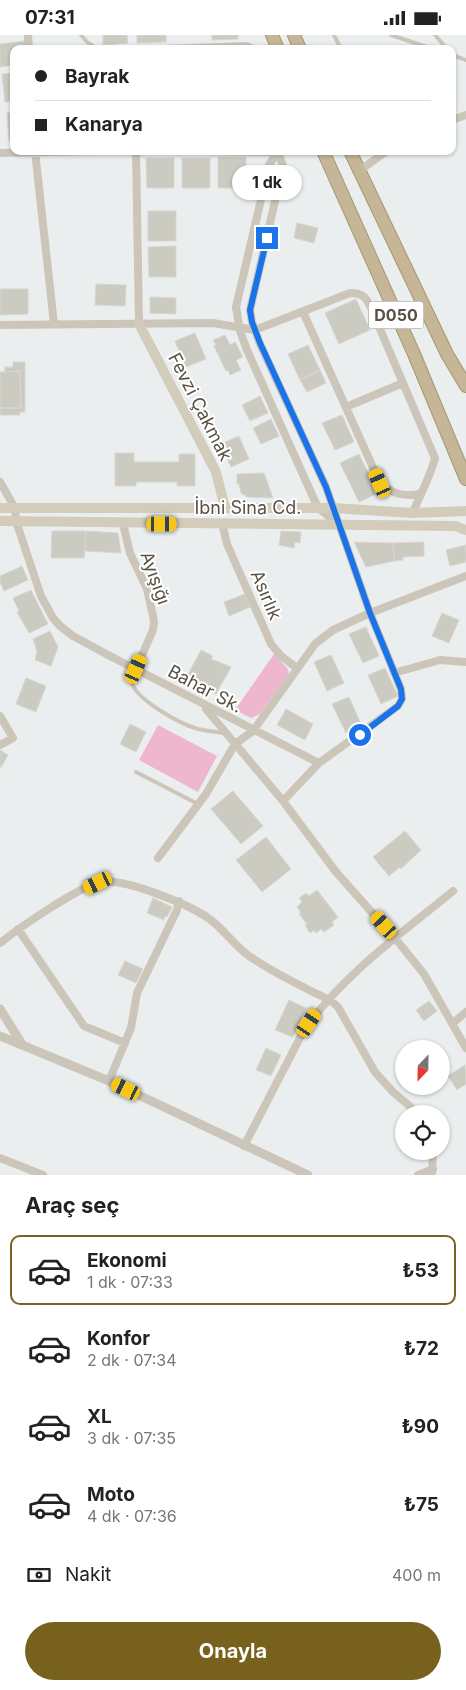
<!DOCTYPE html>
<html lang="tr">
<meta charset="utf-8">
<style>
:root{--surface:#fff;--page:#f6f6f6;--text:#222;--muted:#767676;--line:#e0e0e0;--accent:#77611d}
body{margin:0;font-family:Inter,sans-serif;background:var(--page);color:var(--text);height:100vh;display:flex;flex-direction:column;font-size:19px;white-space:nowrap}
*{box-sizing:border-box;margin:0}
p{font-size:16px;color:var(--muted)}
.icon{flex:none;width:28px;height:28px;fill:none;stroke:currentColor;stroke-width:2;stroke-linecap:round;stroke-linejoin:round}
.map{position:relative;height:1140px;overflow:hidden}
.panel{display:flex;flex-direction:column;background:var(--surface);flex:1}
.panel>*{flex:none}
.hud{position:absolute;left:10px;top:10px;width:446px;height:110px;border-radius:10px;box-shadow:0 1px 4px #0004;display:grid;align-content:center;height:110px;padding:0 25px;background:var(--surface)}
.needle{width:32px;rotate:202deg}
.tools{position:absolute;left:395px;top:1005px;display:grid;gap:10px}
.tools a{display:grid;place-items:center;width:55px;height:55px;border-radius:50%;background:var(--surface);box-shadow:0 1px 4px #0004;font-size:25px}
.end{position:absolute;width:22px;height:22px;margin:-11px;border:6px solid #1a73e8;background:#fff;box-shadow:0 0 0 2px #fff}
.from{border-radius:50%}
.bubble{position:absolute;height:35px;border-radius:18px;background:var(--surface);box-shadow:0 1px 4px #0004;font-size:16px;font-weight:700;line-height:35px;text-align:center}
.car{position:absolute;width:15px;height:30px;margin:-15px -8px;border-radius:6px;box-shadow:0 0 4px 1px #0007;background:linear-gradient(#f5c518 24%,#345 0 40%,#f5c518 0 76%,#345 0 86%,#f5c518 0)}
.hud b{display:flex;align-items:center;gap:18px;height:48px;font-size:19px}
.hud b+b{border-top:1px solid var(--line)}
.hud i{width:12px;height:12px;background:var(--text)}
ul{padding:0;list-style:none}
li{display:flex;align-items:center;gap:15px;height:70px;margin:0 10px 8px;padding:0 15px;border:2px solid transparent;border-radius:10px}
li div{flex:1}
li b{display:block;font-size:19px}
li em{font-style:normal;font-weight:700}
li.active{border-color:var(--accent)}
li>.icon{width:45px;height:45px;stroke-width:1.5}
h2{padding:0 25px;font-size:22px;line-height:60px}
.pay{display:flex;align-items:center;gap:12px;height:55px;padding:0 25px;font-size:19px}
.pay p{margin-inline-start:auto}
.primary-button{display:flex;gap:10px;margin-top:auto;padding:10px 25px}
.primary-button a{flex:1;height:58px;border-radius:30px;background:var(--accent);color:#fff;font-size:20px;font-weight:700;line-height:58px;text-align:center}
.status{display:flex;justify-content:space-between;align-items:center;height:35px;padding:0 25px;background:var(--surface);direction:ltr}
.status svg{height:14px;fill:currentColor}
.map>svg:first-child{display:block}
.green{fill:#eeb7ce}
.building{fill:#cccbc2;stroke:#d7d7cf}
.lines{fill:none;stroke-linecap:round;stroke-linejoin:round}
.trunk-casing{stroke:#a8976d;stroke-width:14}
.service{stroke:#ccc5b9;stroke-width:4}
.minor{stroke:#ccc5b9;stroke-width:8}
.tertiary{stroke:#ccc5b9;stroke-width:9}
.secondary{stroke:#d3ccbb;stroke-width:10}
.trunk{stroke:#c4b696;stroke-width:12}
.route{stroke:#1a73e8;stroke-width:6}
.labels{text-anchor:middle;stroke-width:4;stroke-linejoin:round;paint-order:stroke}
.shield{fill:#fff;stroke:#8b867c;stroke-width:1}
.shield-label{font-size:16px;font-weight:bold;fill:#595244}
.street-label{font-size:18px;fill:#595244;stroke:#fff}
</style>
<div class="status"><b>07:31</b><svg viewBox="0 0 49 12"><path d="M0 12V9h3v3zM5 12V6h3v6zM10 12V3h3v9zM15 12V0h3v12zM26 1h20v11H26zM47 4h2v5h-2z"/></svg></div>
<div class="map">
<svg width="466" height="1140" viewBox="0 0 466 1140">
<rect width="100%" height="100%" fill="#ebeeee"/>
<path class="green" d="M274 619 288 634 289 639 260 679 251 683 235 675Z
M158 690 217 721 198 757 139 725Z"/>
<path class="building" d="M103 0H127L128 8 103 10Z
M137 0H166V7L137 8Z
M212 0H238V4L212 5Z
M25 6 26 14H14V30L0 32V9Z
M14 38V66L5 67 2 39Z
M14 77V105L9 106 7 78Z
M218 122H246V153H218Z
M146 123H174V153H147Z
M182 123H210V153H182Z
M148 176H176V206H148Z
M297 188 318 193 314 208 294 203Z
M176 211V242H149L148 212Z
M96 249 126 250 125 271 95 270Z
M0 254H28V279L0 280Z
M150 262 176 263V279L150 278Z
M356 264 370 295 339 309 325 278Z
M195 298 206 324 186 332 175 306Z
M225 300 230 310 235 307 243 322 236 325 241 335 230 340 228 335 226 336 214 311 216 310 213 305Z
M308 310 320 335 300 345 288 319Z
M13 327H25V377H20V380H0V373H21L20 336 5 337V332H13Z
M320 335 326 348 307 357 300 345Z
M20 336 21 373H0V337Z
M260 361 268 378 250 386 242 370Z
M342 380 354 407 335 415 322 388Z
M271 384 279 401 261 409 253 393Z
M239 401 249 424 231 432 221 409Z
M115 418H134V427H179V419H195V451H177V447H136V451H115Z
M359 419 378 458 359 467 340 428Z
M264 438 273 463 247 462 241 458 239 449H237V439Z
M52 496H86L84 523H51Z
M86 496 118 498 121 518 85 516Z
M281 496 301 497 300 508 295 507 294 513 279 510Z
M354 507 393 508 394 526 366 532Z
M424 507V521L403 522V525L394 526 393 508Z
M466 510V527L450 531 446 515Z
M22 531 28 545 4 556 0 547V541Z
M31 555 48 589 29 598 17 577 19 576 13 563Z
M245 559 250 572 229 581 224 567Z
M442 578 459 585 449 608 432 601Z
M366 592 379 621 363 628 349 599Z
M50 596 58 612 51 631 35 625 37 616 33 604Z
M201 615 213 621 211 624 231 632 216 659 205 653 207 650 200 646 198 649 186 643Z
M331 620 344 648 327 656 314 627Z
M385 633 398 661 381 669 368 640Z
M26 643 46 651 36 677 16 669Z
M349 662 362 691 346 698 332 669Z
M286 674 313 689 305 705 277 690Z
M130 689 146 697 136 717 120 709Z
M0 715 8 720 0 734Z
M233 756 263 791 241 809 211 774Z
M405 796 421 815 401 834 400 832 389 841 373 822Z
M266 802 291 834 262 857 236 825Z
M317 855 338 882 332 887 334 890 324 897 321 894 316 898 314 895 310 898 305 890 307 889 299 879 301 878 297 872 302 867 299 863 306 858 309 861Z
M153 863 172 872 167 882 165 881 164 885 147 878Z
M125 926 143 934 136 948 118 940Z
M289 965 306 973 293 1002 275 995Z
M429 966 437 976 424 986 416 975Z
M266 1013 281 1020 271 1041 256 1035Z
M465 1030 466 1049 457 1055 448 1041Z"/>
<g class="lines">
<defs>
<path id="trunk" d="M272 0 278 14
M294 0 300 14
M323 116 414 319 466 444
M350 116 447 319 466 351"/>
</defs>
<use href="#trunk" class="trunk-casing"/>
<path class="service" d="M81 0 87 7 97 14
M334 0 341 14
M391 0 433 14
M435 0 447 14
M452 20 466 25
M136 635 132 648C137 665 180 689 198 694 206 696 215 697 225 698
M136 737 198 769"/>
<path class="minor" d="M28 0 29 14
M166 14 247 11 253 14
M452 85 466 80
M35 116 54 289
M136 116 139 289
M206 116 278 117
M278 116 269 130 236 272 240 296 247 315 318 473 338 489
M278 117 283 131 250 275 252 287 260 309 326 452 370 578 401 654 402 664 398 671 319 728 283 766
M0 118 96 116
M359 136 387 116
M303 277 380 448C392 459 404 462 420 459
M0 290 213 288 255 295 350 258C363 258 366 262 371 273L435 423C430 443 420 459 413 478
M346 372 403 348
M0 447 15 473 16 486 41 561 53 583 60 591 73 601 110 621 319 728
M222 488 227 509 271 609 281 621 297 633
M123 489 130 518 147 554 154 586 153 595 136 634
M394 638 440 625 466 627
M206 674 283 766 336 837 399 908 424 939 466 1013
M0 681 13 703 0 710
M158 823 206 759 235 709 253 696 315 609 333 595 370 578 466 541
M18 894 84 991 125 1008
M0 908C19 893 78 852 101 847 125 843 191 870 211 885 225 896 235 911 249 921 268 934 289 945 309 955 320 961 329 963 338 972L375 1037 393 1057 419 1079
M453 988 466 977
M109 1046 131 993 137 958 177 875 179 866
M244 1111 303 997C341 941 401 899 453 856
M0 1123 43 1140
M418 1140 433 1134
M432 1140 433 1116"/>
<path class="tertiary" d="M0 974 22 1009
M0 1001 109 1046 308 1140"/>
<path class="secondary" d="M139 289 216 437 225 473
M0 473H333L413 478 466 476
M0 486 455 491 466 495"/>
<use href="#trunk" class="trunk"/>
</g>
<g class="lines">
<path class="route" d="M267 203 250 275 252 287 260 308 326 452 370 578 401 654 402 664 398 671 360 700"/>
</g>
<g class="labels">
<rect class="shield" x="368.5" y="266.5" width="55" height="27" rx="4"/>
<g class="shield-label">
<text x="396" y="286">D050</text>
</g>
<g class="street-label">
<text transform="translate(200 372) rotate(63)" y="6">Fevzi Çakmak</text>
<text x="248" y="479">İbni Sina Cd.</text>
<text transform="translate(155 543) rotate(70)" y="6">Ayışığı</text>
<text transform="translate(266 560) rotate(67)" y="6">Asırlık</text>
<text transform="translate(205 654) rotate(28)" y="6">Bahar Sk.</text>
</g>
</g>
</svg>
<div class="tools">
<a><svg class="needle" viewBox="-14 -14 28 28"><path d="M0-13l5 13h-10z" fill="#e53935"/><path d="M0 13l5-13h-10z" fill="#767676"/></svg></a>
<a><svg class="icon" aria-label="locate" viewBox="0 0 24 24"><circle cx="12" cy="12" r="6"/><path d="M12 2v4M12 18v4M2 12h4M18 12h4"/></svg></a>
</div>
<i class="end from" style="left:360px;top:700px"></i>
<i class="end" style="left:267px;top:203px"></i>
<div class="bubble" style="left:232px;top:130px;width:70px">1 dk</div>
<i class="car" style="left:380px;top:448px;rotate:336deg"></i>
<i class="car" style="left:162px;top:489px;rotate:90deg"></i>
<i class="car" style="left:136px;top:634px;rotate:24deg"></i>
<i class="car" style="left:98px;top:848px;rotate:244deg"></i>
<i class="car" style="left:384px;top:890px;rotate:318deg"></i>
<i class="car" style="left:309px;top:988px;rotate:34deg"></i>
<i class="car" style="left:126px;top:1054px;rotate:296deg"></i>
<div class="hud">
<b><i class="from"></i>Bayrak</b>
<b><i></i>Kanarya</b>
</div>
</div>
<section class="panel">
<h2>Araç seç</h2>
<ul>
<li class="active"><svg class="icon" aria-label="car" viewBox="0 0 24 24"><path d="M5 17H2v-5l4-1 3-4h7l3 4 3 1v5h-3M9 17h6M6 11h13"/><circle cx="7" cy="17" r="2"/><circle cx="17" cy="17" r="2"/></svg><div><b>Ekonomi</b><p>1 dk · 07:33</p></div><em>₺53</em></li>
<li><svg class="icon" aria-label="car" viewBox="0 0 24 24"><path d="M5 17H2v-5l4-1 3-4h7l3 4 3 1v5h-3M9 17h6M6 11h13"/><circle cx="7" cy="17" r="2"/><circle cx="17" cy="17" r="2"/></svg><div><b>Konfor</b><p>2 dk · 07:34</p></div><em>₺72</em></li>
<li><svg class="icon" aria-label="car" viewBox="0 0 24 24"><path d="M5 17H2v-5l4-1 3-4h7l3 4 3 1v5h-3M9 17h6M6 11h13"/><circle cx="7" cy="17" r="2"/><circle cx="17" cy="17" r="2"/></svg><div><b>XL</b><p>3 dk · 07:35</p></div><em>₺90</em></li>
<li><svg class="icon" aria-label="car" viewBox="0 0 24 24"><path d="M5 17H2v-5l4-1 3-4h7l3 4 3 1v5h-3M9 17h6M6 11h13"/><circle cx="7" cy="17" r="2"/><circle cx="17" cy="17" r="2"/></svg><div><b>Moto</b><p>4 dk · 07:36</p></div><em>₺75</em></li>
</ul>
<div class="pay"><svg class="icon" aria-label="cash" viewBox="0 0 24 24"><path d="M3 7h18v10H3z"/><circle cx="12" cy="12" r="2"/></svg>Nakit<p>400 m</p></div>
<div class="primary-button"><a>Onayla</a></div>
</section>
